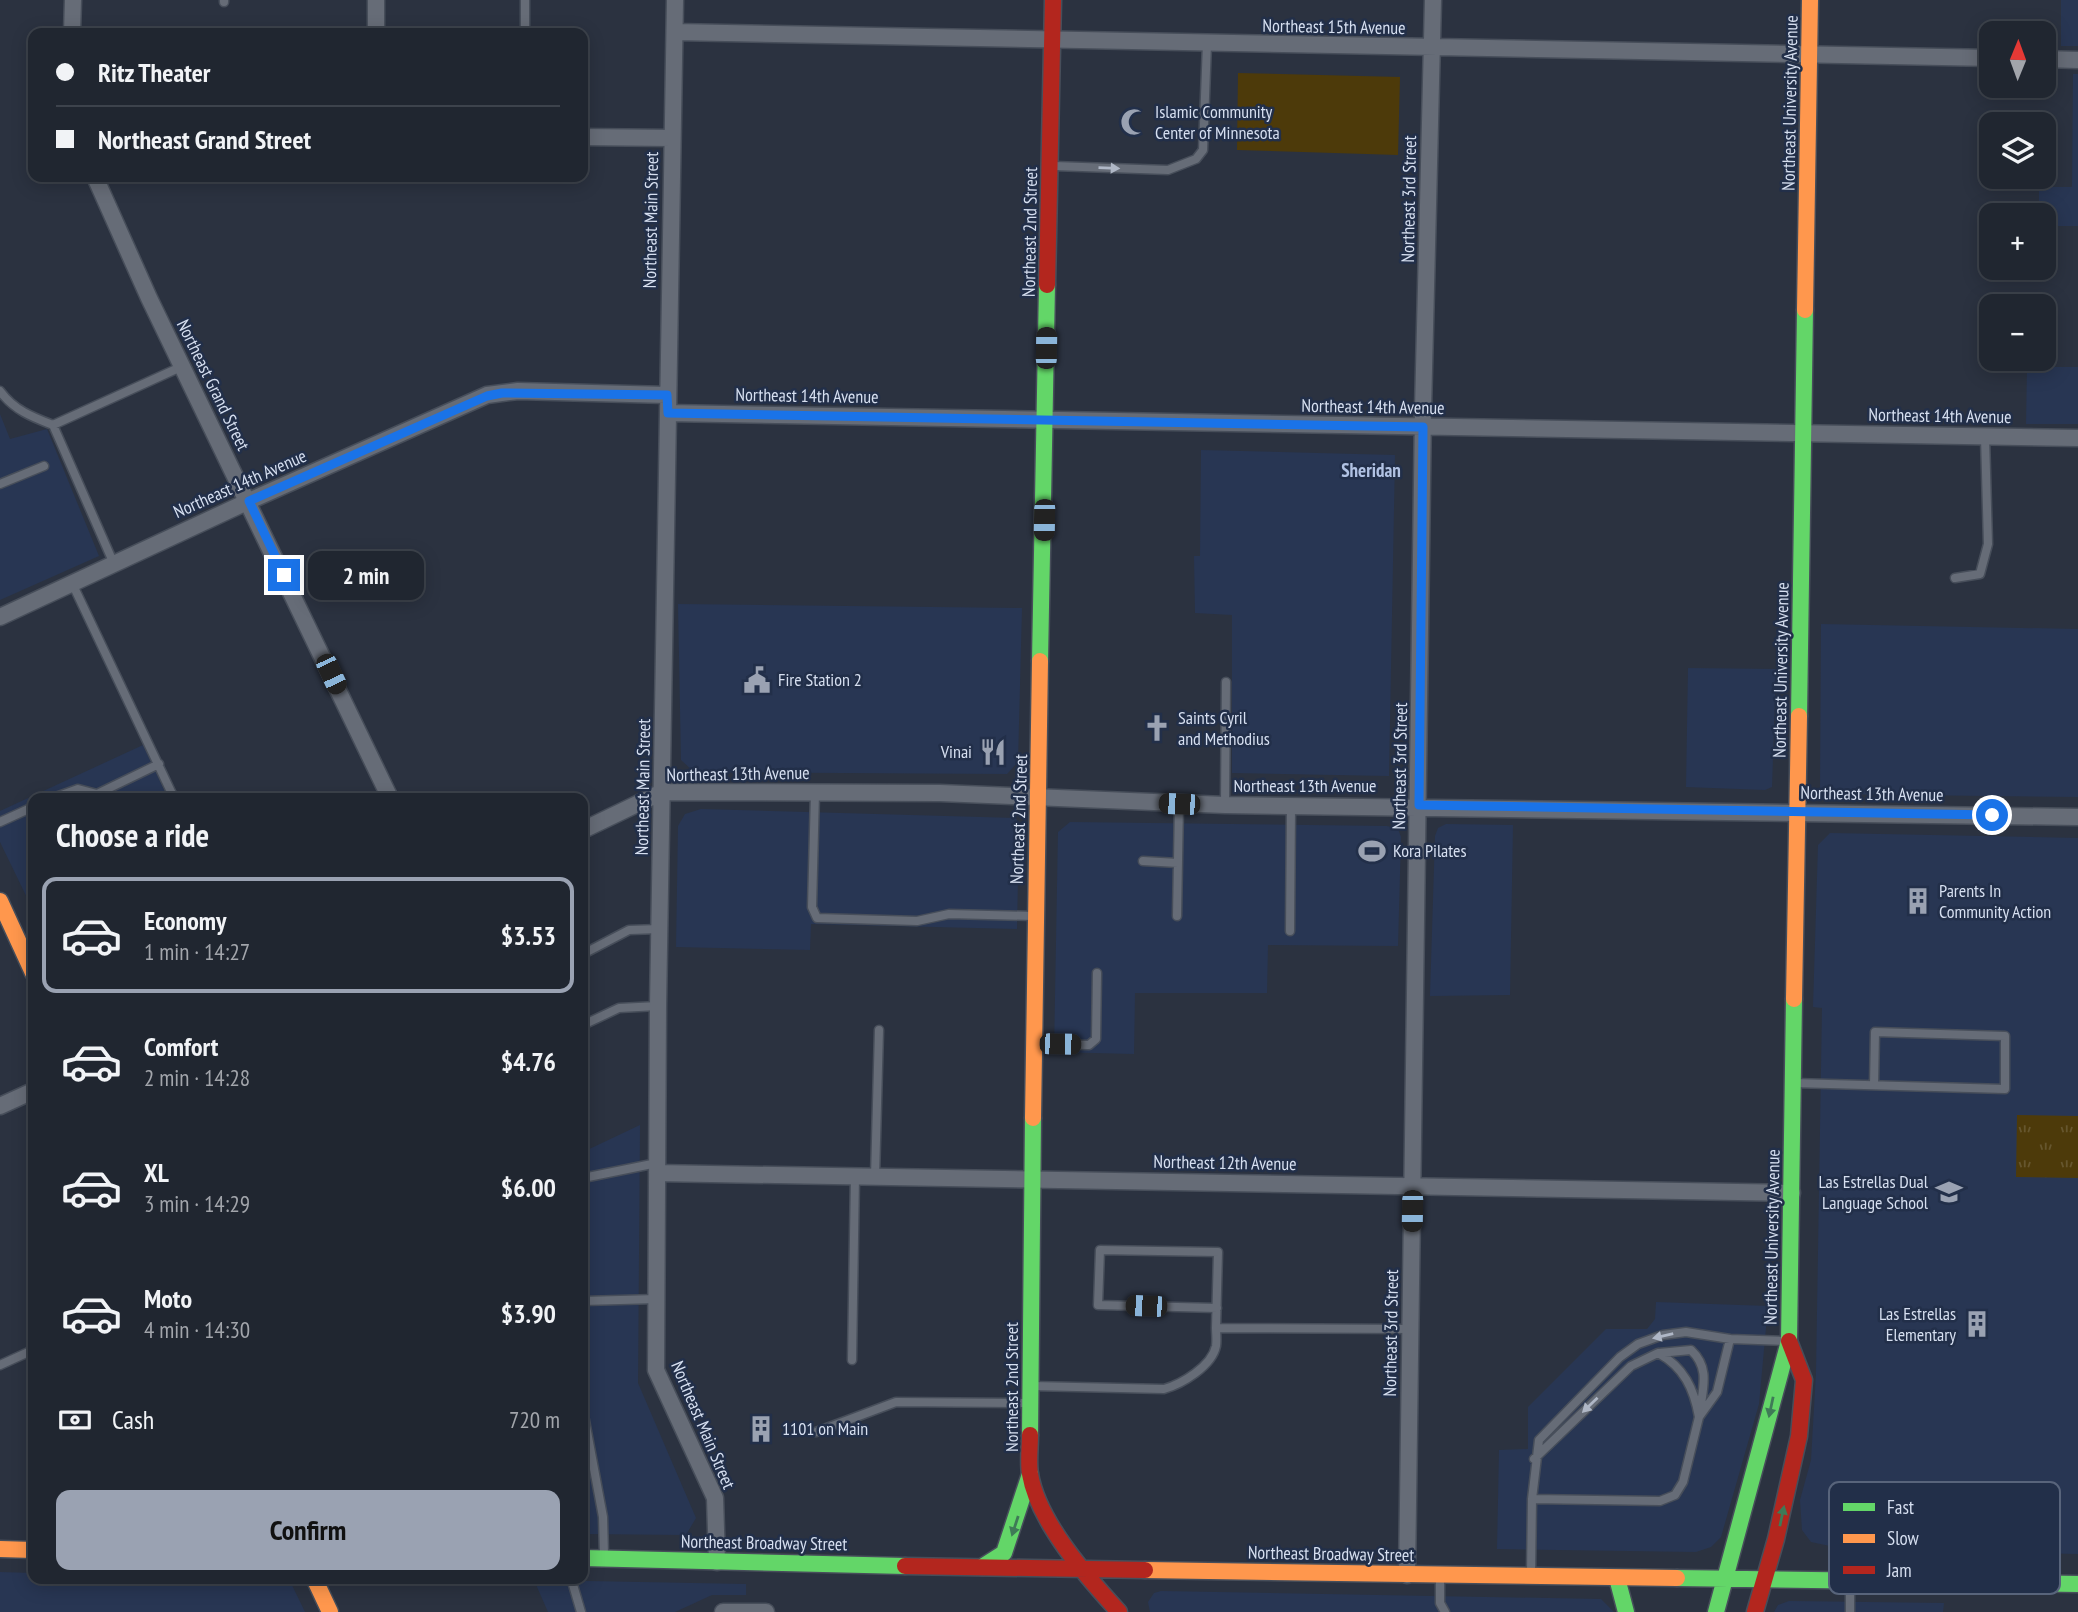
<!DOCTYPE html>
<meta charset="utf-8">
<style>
:root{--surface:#202630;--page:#282e38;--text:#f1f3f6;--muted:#a2a5ab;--line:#3d434c;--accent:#9aa2b2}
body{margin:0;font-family:"PT Sans Narrow",sans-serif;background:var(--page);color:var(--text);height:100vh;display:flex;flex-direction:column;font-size:26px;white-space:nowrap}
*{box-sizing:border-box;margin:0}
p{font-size:23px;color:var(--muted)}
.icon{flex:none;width:38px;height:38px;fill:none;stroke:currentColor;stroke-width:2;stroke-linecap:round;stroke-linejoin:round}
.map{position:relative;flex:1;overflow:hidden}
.drawer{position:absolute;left:28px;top:793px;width:560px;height:791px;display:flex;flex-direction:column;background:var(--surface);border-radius:14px;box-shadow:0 4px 18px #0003,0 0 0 2px var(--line)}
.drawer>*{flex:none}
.banner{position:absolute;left:28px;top:28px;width:560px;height:154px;border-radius:14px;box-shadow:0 4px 18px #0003,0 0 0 2px var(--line);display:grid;align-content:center;height:154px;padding:0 28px;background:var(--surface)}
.needle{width:46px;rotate:1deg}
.controls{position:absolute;left:1979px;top:21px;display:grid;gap:14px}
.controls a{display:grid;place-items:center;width:77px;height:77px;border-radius:14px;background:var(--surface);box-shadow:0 4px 18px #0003,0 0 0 2px var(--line);font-size:35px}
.end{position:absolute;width:32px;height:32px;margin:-16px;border:9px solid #1a73e8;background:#fff;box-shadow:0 0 0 4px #fff}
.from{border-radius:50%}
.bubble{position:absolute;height:49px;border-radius:14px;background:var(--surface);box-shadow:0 4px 18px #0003,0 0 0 2px var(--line);font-size:23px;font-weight:800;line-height:49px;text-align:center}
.car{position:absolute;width:21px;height:42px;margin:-21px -10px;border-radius:9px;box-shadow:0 0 5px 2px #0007;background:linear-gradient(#222 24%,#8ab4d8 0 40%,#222 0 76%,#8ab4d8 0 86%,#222 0)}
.banner b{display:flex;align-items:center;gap:24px;height:66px;font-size:26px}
.banner b+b{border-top:2px solid var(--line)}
.banner i{width:18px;height:18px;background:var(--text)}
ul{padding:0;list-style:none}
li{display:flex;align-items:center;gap:21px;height:116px;margin:0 14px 10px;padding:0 14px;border:4px solid transparent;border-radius:14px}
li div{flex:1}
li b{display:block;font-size:26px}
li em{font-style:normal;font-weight:800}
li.on{border-color:var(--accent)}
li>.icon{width:63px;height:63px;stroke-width:1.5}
h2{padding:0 28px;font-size:32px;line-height:84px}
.pay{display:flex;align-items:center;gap:18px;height:77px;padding:0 28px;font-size:26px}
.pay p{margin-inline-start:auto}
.primary-button{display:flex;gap:14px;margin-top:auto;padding:14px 28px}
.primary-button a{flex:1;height:80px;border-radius:14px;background:var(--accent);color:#111;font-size:28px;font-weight:800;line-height:80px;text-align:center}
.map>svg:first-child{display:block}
.built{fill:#283653}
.park{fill:url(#park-tufts)}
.garden{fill:#4d3a0a}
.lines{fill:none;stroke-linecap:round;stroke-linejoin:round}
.lane-casing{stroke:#474e5a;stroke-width:11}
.street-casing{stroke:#474e5a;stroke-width:19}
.fast-casing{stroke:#474e5a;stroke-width:19}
.slow-casing{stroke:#474e5a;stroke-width:19}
.jam-casing{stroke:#474e5a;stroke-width:19}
.lane{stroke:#666c77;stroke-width:8}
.street{stroke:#666c77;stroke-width:16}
.fast{stroke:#63d668;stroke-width:16}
.slow{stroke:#ff974d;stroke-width:16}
.jam{stroke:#b3261e;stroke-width:16}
.oneway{fill:#afb7c6}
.oneway2{fill:#3f7a57}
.route{stroke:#1a73e8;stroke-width:9}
.labels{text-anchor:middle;stroke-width:5;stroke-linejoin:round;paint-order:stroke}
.street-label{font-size:18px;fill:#d6dff0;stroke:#222f49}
.poi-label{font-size:18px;fill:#d6dff0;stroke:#222f49;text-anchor:start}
.neighbourhood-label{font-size:19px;font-weight:bold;fill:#b1c2e3;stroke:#222f49}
.key{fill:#222f49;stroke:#58647b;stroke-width:2}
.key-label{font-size:19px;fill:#d6dff0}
</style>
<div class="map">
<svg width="2078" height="1612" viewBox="0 0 2078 1612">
<defs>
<pattern id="park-tufts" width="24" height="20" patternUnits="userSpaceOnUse" patternTransform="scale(1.75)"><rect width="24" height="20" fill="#4d3a0a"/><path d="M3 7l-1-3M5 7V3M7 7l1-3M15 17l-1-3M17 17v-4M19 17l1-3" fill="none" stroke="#66562e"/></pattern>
</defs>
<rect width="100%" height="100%" fill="#2b3240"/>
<path class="built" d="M2061 0H2078V46H2061Z
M2073 74H2078V226H2044V215H2039V187H2072Z
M2027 367H2078V424H2026Z
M0 414 10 439 47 429 99 556 0 600Z
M1201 450 1395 455 1389 776 1232 773V615L1195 613 1194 556H1200Z
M678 604 1022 608 1018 762 1007 774 694 772 681 760Z
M1821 624 2078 629V797L1820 794Z
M1688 668 1776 669 1772 787 1765 790 1686 787Z
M143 745 168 798H33V910L0 842V811Z
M701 809 1016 818 1019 826 1017 929 811 924 810 950 676 947 678 826 685 814Z
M1070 822 1387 826 1398 829 1401 837 1398 946 1268 945 1267 993H1135L1134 1054 1054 1052 1058 832Z
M1446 824 1513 825 1510 995 1430 996 1435 836 1438 828Z
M1830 833 2078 838V1554L1844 1549 1811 1542 1802 1530 1800 1500 1811 1460 1816 1373 1822 1008 1813 1007 1818 845Z
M640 1125 638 1383 696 1518 686 1535 583 1534V1152Z
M1656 1302 1768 1306 1759 1404 1721 1537 1711 1547 1696 1552 1497 1549 1499 1450 1528 1449V1407L1606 1329H1647L1655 1319Z
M0 1572 33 1573V1578L284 1579 291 1583 305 1612H0Z
M534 1580 746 1584V1595H712L675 1612H548Z
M1161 1591 1601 1599 1614 1612H1150L1148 1602 1154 1593Z
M1789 1601 1944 1603 1943 1612H1774L1778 1605Z"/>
<path class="park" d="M2017 1115 2078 1116V1178L2016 1177Z"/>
<path class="garden" d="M1238 73 1400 77 1398 155 1237 150Z"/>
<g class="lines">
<defs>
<path id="lane" d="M224 2V0
M525 33V0
M1054 166 1168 170 1196 159 1203 150 1207 43
M0 391C14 410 32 417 53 425
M0 484 44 466
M114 564 53 425 183 366
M1955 578 1980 574 1988 544 1985 437
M72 583 174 798
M815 793 812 907 817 918 917 921 949 914 1033 916
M53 798 78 789 97 794 159 764
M1225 805 1226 682
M0 822 33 807
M1143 861 1178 863
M1177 916 1179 804
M1290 931 1291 806
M583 954 629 930 660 929
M583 1025 619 1008 658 1006
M1035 1044 1089 1045 1096 1039 1097 973
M1794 1083C1864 1085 1935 1087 2005 1089V1036L1875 1032 1874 1085
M875 1177 879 1030
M583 1178 657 1163
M583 1301 657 1299
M1216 1328 1218 1252 1100 1250 1098 1305 1217 1308
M583 1345V1362
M1659 1353 1691 1350C1710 1368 1703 1387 1700 1411
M852 1360 855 1176
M0 1365 33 1350
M1032 1386 1164 1389C1182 1384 1212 1366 1216 1346 1217 1340 1216 1333 1216 1328L1411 1329
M583 1410 603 1517 604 1555
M816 1432 896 1402 1028 1403
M1534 1459 1631 1366 1658 1353C1684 1367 1694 1389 1699 1417
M1532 1499 1660 1501 1675 1495 1683 1482 1699 1417 1717 1392 1730 1339
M1531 1574 1532 1499 1539 1440 1620 1357 1638 1344 1663 1335 1686 1332 1730 1339 1786 1341
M571 1578 581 1612
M1440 1578V1603L1445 1612
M1850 1612V1583"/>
<path id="street" d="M675 0 658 1006 656 1370 715 1498 717 1562
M675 32 1992 58
M72 33 73 0
M376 33V0
M2044 59 2078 60
M583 137 671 138
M95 177 149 298 390 798
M668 413 2078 438
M0 617 249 501 487 395 518 391 667 395
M583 830 662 792 940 793 1225 805 2078 817
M0 1106 33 1091
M657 1173 1792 1193
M1407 1575 1423 410 1433 0
M723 1612H766"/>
<path id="fast" d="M1040 661 1047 285
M1799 716 1805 310
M1030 1435 1033 1118
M583 1558 905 1566
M982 1567 1004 1553 1030 1474
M1617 1578 1626 1612
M1677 1578 2078 1584
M1716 1612 1789 1341 1794 999"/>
<path id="slow" d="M1805 310 1810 0
M0 901 33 973
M1794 999 1799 716
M1033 1118 1040 661
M0 1549 33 1550
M1145 1570 1677 1578
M314 1578 330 1612"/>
<path id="jam" d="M1047 285 1053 0
M1030 1435C1030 1447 1028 1462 1030 1474 1038 1522 1087 1577 1119 1612
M905 1566 1145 1570
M1755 1612 1776 1539 1799 1436 1804 1380 1789 1341"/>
</defs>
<use href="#lane" class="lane-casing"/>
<use href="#street" class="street-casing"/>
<use href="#fast" class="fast-casing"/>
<use href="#slow" class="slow-casing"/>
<use href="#jam" class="jam-casing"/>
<use href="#lane" class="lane"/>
<use href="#street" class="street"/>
<use href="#fast" class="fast"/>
<use href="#slow" class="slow"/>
<use href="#jam" class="jam"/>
</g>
<defs><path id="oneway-solid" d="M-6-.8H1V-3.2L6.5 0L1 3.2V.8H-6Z" transform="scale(1.75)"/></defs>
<g class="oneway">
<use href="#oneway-solid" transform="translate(1109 168) rotate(2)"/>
<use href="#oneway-solid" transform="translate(1663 1336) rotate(167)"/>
<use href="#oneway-solid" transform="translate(1590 1405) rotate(136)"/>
</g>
<g class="oneway2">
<use href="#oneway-solid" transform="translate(1771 1407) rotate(102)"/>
<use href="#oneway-solid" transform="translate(1782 1516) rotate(-78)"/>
<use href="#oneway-solid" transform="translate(1015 1526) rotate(108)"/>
</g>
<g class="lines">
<path class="route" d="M284 575 249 501 487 396 502 393 667 395 668 413 1423 427 1419 805 1992 815"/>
</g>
<defs>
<symbol id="mosque-bare" viewBox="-9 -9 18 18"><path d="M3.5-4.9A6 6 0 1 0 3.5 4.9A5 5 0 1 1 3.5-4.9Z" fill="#9aa2b2" stroke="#222f49" stroke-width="2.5" paint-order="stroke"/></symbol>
<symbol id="civic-bare" viewBox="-9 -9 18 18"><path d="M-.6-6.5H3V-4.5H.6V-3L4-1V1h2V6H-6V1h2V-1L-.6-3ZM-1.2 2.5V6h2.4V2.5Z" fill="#9aa2b2" stroke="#222f49" stroke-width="2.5" paint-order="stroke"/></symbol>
<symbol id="church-bare" viewBox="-9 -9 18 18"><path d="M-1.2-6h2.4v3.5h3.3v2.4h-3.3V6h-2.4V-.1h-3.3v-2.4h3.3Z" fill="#9aa2b2" stroke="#222f49" stroke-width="2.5" paint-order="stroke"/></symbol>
<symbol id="restaurant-bare" viewBox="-9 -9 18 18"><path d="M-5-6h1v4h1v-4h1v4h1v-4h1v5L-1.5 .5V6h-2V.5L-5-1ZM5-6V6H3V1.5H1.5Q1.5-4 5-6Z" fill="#9aa2b2" stroke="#222f49" stroke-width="2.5" paint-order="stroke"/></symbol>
<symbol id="stadium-bare" viewBox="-9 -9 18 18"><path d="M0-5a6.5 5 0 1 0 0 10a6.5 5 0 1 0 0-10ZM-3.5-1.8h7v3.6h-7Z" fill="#9aa2b2" stroke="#222f49" stroke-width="2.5" paint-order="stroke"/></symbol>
<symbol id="building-bare" viewBox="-9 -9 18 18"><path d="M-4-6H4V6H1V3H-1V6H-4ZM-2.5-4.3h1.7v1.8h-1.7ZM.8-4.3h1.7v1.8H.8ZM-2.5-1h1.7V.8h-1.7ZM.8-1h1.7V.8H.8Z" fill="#9aa2b2" stroke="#222f49" stroke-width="2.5" paint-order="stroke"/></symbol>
<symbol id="school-bare" viewBox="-9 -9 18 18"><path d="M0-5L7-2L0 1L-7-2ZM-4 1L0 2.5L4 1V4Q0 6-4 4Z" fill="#9aa2b2" stroke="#222f49" stroke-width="2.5" paint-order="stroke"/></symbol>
</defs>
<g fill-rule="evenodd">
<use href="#mosque-bare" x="1115" y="103" width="38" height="38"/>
<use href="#civic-bare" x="738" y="661" width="38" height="38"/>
<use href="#church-bare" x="1138" y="709" width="38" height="38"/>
<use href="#restaurant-bare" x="974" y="733" width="38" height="38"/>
<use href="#stadium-bare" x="1353" y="832" width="38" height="38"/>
<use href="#building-bare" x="1899" y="882" width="38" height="38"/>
<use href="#school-bare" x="1930" y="1173" width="38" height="38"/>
<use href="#building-bare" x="1958" y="1305" width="38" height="38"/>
<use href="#building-bare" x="742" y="1410" width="38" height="38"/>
</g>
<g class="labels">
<g class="street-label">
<text transform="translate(1334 27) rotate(1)" y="6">Northeast 15th Avenue</text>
<text transform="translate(1790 103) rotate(-89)" y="6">Northeast University Avenue</text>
<text transform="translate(1409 199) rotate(-89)" y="6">Northeast 3rd Street</text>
<text transform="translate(651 220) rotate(-89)" y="6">Northeast Main Street</text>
<text transform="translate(1030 232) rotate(-89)" y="6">Northeast 2nd Street</text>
<text transform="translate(213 385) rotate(64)" y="6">Northeast Grand Street</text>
<text transform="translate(807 396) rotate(1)" y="6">Northeast 14th Avenue</text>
<text transform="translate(1373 407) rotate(1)" y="6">Northeast 14th Avenue</text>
<text transform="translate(1940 416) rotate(1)" y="6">Northeast 14th Avenue</text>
<text transform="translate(240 484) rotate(-24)" y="6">Northeast 14th Avenue</text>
<text transform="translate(1781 670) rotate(-89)" y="6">Northeast University Avenue</text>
<text transform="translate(1400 766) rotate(-89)" y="6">Northeast 3rd Street</text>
<text transform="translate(738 774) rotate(-1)" y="6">Northeast 13th Avenue</text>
<text x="1305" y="792">Northeast 13th Avenue</text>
<text transform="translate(643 787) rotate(-89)" y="6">Northeast Main Street</text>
<text transform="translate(1872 794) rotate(1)" y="6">Northeast 13th Avenue</text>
<text transform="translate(1019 819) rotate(-88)" y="6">Northeast 2nd Street</text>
<text transform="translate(1225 1163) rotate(1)" y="6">Northeast 12th Avenue</text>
<text transform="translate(1772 1237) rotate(-89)" y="6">Northeast University Avenue</text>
<text transform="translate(1391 1333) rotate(-89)" y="6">Northeast 3rd Street</text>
<text transform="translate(1012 1387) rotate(-90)" y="6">Northeast 2nd Street</text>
<text transform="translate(703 1425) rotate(67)" y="6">Northeast Main Street</text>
<text transform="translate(764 1543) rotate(1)" y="6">Northeast Broadway Street</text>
<text transform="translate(1331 1554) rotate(1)" y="6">Northeast Broadway Street</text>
</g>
<g class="poi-label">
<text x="1155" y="118">Islamic Community<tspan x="1155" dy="21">Center of Minnesota</tspan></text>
<text x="778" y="686">Fire Station 2</text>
<text x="1178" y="724">Saints Cyril<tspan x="1178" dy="21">and Methodius</tspan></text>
<text x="972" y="758" text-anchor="end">Vinai</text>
<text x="1393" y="857">Kora Pilates</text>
<text x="1939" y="897">Parents In<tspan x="1939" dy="21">Community Action</tspan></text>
<text x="1928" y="1188" text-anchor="end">Las Estrellas Dual<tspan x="1928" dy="21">Language School</tspan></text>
<text x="1956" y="1320" text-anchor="end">Las Estrellas<tspan x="1956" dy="21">Elementary</tspan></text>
<text x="782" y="1435">1101 on Main</text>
</g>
<g class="neighbourhood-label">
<text x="1371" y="477">Sheridan</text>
</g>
</g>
<rect x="1829" y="1482" width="231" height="112" rx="10" class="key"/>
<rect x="1843" y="1503" width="32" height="8" fill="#63d668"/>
<rect x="1843" y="1534" width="32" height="9" fill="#ff974d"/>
<rect x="1843" y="1566" width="32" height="8" fill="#b3261e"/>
<g class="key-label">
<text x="1887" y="1514">Fast</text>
<text x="1887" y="1545">Slow</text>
<text x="1887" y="1577">Jam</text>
</g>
</svg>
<div class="controls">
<a><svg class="needle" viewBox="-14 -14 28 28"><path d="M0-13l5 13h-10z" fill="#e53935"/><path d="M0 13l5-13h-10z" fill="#a2a5ab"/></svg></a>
<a><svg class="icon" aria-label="layers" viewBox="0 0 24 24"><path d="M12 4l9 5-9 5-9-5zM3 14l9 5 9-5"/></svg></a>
<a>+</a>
<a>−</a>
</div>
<i class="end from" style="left:1992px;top:815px"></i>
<i class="end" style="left:284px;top:575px"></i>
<div class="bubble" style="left:308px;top:551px;width:116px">2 min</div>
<i class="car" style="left:1046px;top:348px;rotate:1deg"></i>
<i class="car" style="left:1044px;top:520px;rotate:181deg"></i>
<i class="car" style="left:331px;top:674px;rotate:155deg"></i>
<i class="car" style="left:1179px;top:804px;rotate:272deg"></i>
<i class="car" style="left:1060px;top:1044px;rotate:91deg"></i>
<i class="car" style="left:1412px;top:1211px;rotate:181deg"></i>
<i class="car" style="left:1146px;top:1306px;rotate:272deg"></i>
<div class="banner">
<b><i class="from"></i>Ritz Theater</b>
<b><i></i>Northeast Grand Street</b>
</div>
<section class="drawer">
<h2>Choose a ride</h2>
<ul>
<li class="on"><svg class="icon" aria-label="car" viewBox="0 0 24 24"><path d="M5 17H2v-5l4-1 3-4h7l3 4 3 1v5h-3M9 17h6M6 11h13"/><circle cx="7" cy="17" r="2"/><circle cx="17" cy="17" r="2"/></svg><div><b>Economy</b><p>1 min · 14:27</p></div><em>$3.53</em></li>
<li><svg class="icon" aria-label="car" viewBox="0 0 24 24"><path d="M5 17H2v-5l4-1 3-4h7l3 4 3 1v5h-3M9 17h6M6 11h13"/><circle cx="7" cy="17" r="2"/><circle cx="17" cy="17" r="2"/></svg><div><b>Comfort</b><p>2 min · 14:28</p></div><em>$4.76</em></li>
<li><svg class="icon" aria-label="car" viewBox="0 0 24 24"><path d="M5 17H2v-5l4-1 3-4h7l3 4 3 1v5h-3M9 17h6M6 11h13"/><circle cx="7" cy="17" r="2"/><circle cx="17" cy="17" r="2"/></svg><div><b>XL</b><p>3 min · 14:29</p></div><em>$6.00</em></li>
<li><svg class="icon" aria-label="car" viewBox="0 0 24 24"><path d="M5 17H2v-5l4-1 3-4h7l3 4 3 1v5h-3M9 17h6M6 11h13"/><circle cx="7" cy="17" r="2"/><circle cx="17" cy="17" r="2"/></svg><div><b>Moto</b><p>4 min · 14:30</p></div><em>$3.90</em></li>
</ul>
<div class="pay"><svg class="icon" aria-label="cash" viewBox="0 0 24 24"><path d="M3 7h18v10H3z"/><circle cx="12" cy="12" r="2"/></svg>Cash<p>720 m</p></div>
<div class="primary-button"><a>Confirm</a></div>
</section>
</div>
